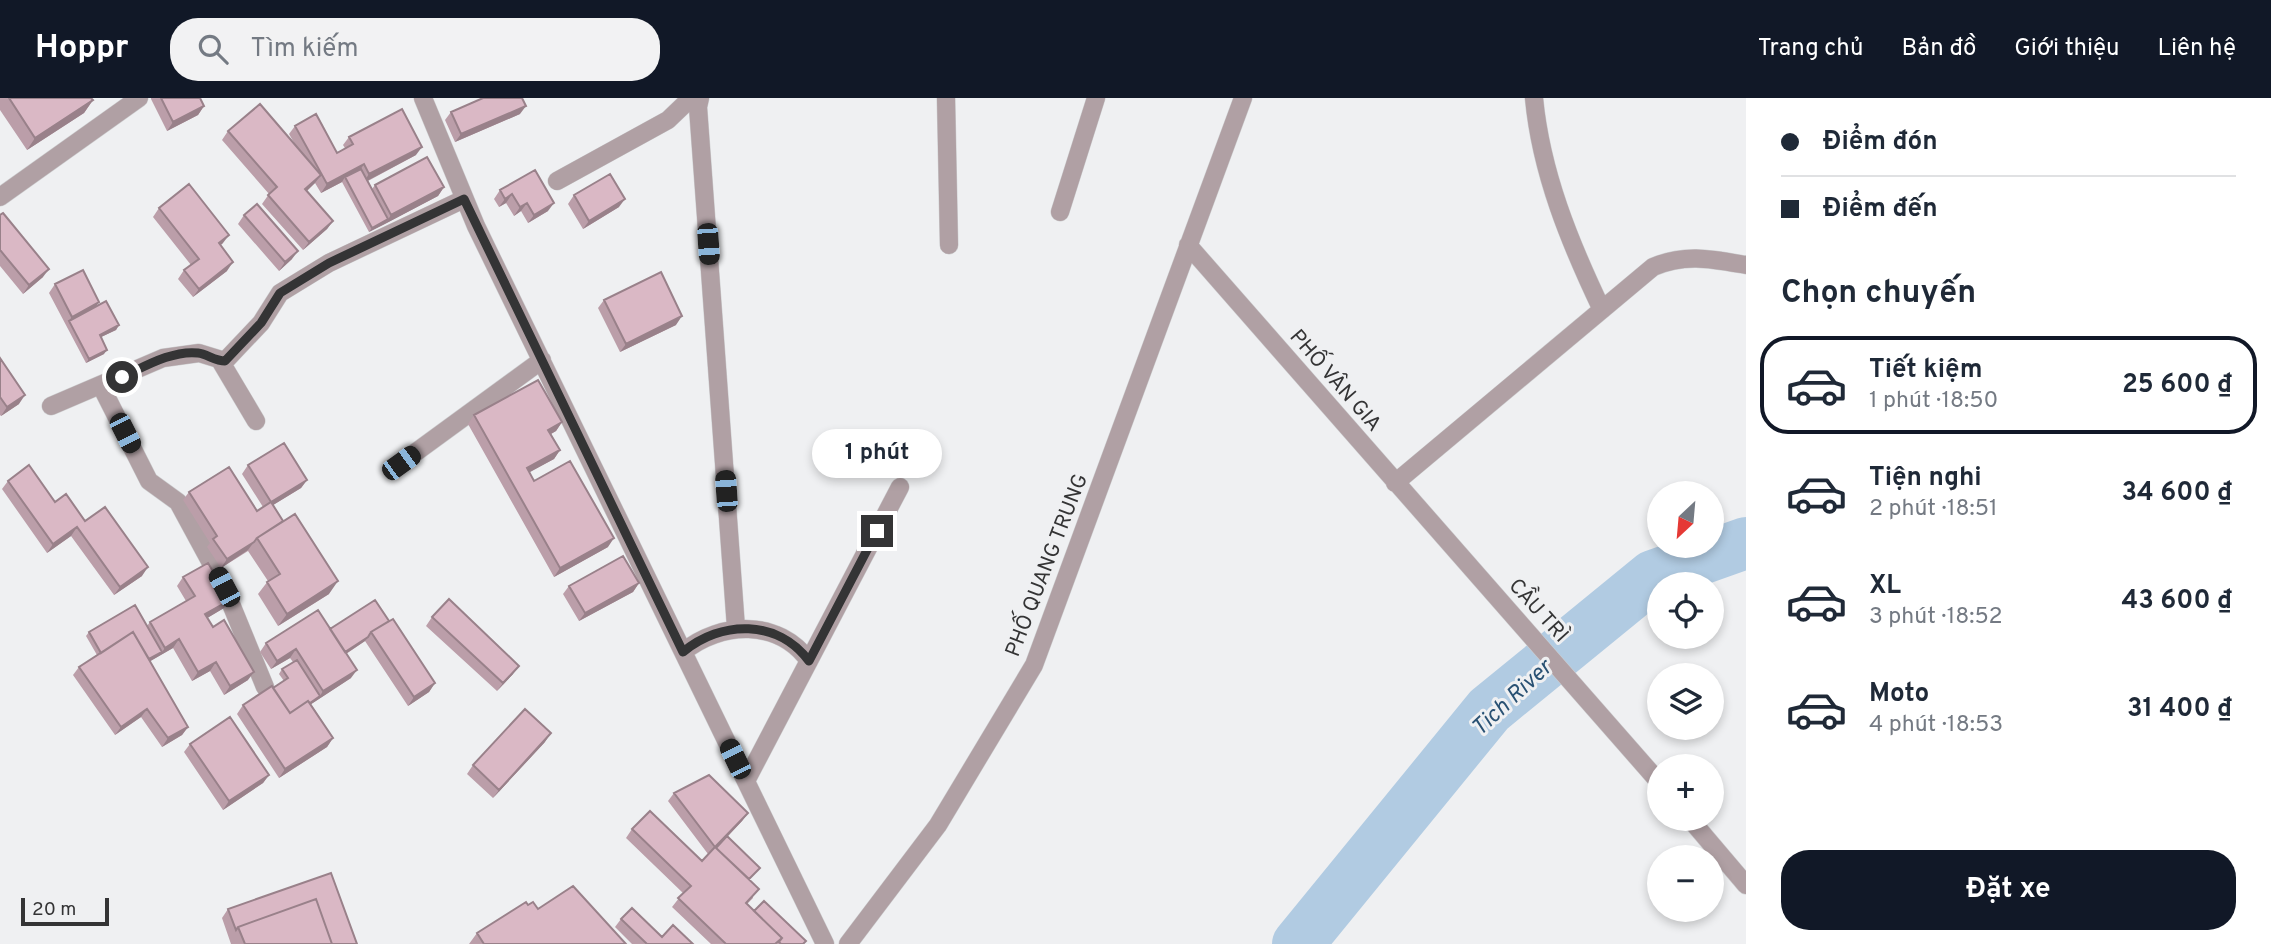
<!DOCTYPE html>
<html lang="vi">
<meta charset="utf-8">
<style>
:root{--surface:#fff;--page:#f2f2f3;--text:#1f2937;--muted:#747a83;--line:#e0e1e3;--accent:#111827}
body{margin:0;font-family:Overpass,sans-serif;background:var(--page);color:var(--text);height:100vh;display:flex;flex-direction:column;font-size:26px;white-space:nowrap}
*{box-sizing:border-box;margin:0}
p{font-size:23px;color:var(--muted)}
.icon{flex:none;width:38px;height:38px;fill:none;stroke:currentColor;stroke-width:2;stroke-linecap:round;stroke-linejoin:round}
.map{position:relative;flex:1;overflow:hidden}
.details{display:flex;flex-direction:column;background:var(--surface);width:525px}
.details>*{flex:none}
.banner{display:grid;align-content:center;height:154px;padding:0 35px;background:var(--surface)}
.needle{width:46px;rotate:206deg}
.tools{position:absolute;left:1647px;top:383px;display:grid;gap:14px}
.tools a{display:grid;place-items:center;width:77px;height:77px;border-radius:50%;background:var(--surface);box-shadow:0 4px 10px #0003;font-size:35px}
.scale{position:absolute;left:21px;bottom:18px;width:88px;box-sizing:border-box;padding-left:7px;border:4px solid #343435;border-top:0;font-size:19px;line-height:24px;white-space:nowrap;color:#343435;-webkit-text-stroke:5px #eff0f2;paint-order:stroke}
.end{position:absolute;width:32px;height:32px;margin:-16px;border:9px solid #343435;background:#fff;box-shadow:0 0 0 4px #fff}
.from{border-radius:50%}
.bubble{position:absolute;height:49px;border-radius:24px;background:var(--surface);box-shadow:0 4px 10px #0003;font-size:23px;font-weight:700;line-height:49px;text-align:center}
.car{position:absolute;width:21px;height:42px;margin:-21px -10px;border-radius:9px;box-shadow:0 0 5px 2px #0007;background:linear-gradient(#222 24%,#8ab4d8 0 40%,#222 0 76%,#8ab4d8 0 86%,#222 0)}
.banner b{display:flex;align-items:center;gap:24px;height:66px;font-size:26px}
.banner b+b{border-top:2px solid var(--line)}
.banner i{width:18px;height:18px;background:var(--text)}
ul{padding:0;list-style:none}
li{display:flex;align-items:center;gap:21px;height:98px;margin:0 14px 10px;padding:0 21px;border:4px solid transparent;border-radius:28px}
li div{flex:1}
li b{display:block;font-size:26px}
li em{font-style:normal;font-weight:700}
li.active{border-color:var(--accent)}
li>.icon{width:63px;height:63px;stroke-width:1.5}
h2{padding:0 35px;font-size:32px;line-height:84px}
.action{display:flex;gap:14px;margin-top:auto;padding:14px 35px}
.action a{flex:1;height:80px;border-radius:28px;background:var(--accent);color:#fff;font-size:28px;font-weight:700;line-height:80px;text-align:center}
header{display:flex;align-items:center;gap:42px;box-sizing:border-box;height:98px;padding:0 35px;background:var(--accent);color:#fff}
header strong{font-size:33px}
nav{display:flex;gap:38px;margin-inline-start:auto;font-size:24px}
.search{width:490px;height:63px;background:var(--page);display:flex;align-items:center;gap:18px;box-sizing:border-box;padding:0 24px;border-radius:28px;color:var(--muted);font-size:26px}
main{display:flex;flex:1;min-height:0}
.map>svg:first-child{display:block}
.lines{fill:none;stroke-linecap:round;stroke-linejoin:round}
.river{stroke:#b1cbe2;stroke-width:52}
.minor-casing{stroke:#cdced0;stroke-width:19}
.minor{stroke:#b0a0a4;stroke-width:18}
.wall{fill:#bb9ea9}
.shaded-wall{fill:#99818a}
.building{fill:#dab8c5;stroke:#99818a;stroke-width:2}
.route{stroke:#343435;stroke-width:9}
.labels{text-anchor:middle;stroke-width:6;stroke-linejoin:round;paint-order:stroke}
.street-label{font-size:21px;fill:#343435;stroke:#eff0f2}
.water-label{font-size:23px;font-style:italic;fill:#295173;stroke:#eff0f2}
</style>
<header>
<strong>Hoppr</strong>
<div class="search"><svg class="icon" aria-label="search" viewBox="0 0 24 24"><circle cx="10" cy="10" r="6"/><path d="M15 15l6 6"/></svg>Tìm kiếm</div>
<nav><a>Trang chủ</a><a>Bản đồ</a><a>Giới thiệu</a><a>Liên hệ</a></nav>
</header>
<main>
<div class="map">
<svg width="1746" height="846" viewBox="0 0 1746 846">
<rect width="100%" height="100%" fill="#eff0f2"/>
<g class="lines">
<path class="river" d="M1298 846 1489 612 1653 478 1746 445"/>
<defs>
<path id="minor" d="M423 0 476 128 825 846
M700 0 698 9 736 530
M946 0 949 147
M1534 0C1541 75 1570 145 1602 212
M557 83 668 22 691 0
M0 99 139 0
M1060 114 1096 0
M1188 147 1659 684
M221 264 256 323
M101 288 149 383 178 404 224 489 265 589
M51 308 163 260 199 255 225 263 261 225 280 195 329 165 464 101
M401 365 542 262
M1395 385 1653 169C1685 155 1712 161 1746 167
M683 554C721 523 779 521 809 563
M746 683 900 389
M1690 721 1746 787
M848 846 938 727 1034 567 1243 0"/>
</defs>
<use href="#minor" class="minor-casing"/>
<use href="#minor" class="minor"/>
</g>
<path class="wall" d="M0 0H91L93 2 84 15 27 52 0 12Z
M151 0H200L204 8 198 17 167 33 151 1Z
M451 14 520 16 455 44 445 22Z
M295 28 337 55 345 50 343 47 349 39 416 57 368 83 372 91 375 87 444 89 438 98 369 134 342 84 321 95 315 85 307 93 333 123 327 131 303 152 262 106 269 96 222 42 228 33 296 48 289 36Z
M535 72 548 113 528 125 521 113 514 118 506 105 499 109 494 101 500 92Z
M574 97 619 109 583 131 568 106Z
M159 110 223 145 220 147 227 173 193 199 178 181 184 172 191 167 153 119Z
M0 117 43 179 23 196 0 168Z
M244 117 292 161 279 173 238 126Z
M55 186 96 209 119 227 116 232 101 239 104 256 86 265 49 195Z
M604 202 676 227 620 254 598 210Z
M0 260 19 306 1 318 0 317Z
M474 317 562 324 556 333 551 336 560 352 554 361 529 374 534 383 608 449 554 479 468 326Z
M248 367 307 382 301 390 273 407 329 496 278 528 258 496 268 483 248 453 221 470 207 449 210 445 183 402 189 394 257 413 263 409 242 376Z
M8 383 55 404 85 423 142 478 114 497 71 438 47 455 2 391Z
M183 479 230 502 224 510 207 520 248 582 224 597 210 573 192 583 173 550 150 563 188 629 182 637 162 649 141 619 115 637 73 577 79 569 97 557 86 538 89 534 147 528 150 524 186 503 177 488Z
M639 485 633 494 579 523 563 496 569 488Z
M432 519 513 576 497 593 426 528Z
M389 523 435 585 429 594 408 608 365 543 346 556 351 580 311 606 333 640 327 649 279 680 237 616 243 607 284 583 279 576 282 571 293 564 290 560 271 571 260 554 266 545 330 531Z
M545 644 493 700 467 676 473 667Z
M190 646 269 677 263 685 223 712 184 654Z
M674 695 748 715 742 723 727 739 756 774 749 782 753 800 747 806 754 813 804 846H711L672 809 683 795 626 740 632 731 702 763 708 756 668 703Z
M528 807 538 811 626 846H469L477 835Z
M228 811 357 846H231L222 820Z
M621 821 662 839 693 846H632L615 829Z"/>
<path class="shaded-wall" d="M93 2 84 15 27 52 35 40Z
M204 8 198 17 167 33 173 24Z
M526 8 520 16 455 44 461 36Z
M422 49 416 57 363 85 369 76Z
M364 66 358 75 345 79 342 84 321 95 327 86Z
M321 77 315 85 299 100 305 91Z
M444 89 438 98 385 126 391 117Z
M512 96 506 105 499 109 505 101Z
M625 101 619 109 583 131 589 123Z
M527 105 521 113 514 118 520 109Z
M554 105 548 113 528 125 534 117Z
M388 121 385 126 369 134 372 130Z
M333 123 327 131 303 152 309 144Z
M229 137 223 145 213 154 219 145Z
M298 153 292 161 279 173 285 164Z
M233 164 227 173 193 199 199 191Z
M49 171 43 179 23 196 29 187Z
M99 204 93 213 69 223 72 219Z
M682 218 676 227 620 254 626 246Z
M119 227 116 232 97 241 100 237Z
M107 252 104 256 86 265 89 261Z
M25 297 19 306 1 318 7 309Z
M562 324 556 333 542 341 548 332Z
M560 352 554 361 521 379 527 370Z
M307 382 301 390 265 412 271 404Z
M77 429 71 438 47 455 53 446Z
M614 440 608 449 554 479 560 470Z
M254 444 248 452 221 470 227 461Z
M148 469 142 478 114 497 120 489Z
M338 483 329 496 278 528 287 516Z
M639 485 633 494 579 523 585 515Z
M230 502 224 510 199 525 205 516Z
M368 539 365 543 338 561 341 556Z
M179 541 173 550 142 568 145 563 162 554 165 550Z
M296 551 290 560 271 571 277 563Z
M216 564 210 573 192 583 198 574Z
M519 568 513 576 497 593 503 585Z
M357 572 351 580 284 624 287 619 320 598 323 593Z
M254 574 248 582 224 597 230 588Z
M435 585 429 594 408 608 414 599Z
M147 611 141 619 115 637 121 629Z
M188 629 182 637 162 649 168 640Z
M551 635 545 644 493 700 499 692Z
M333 640 327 649 279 680 285 671Z
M269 677 263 685 223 712 229 703Z
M748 715 742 723 713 754 712 753Z"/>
<path class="building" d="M9 0H91L93 2 35 40Z
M161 0H200L204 8 173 24Z
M483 0H522L526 8 461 36 451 14Z
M260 6 321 77 305 91 333 123 309 144 268 97 277 89 228 33Z
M402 11 422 49 369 76 364 66 327 86 295 28 316 16 337 55 353 46 349 39Z
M427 59 444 89 391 117 375 87Z
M361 71 388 121 372 130 345 79Z
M535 72 554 105 534 117 527 105 520 109 512 96 505 101 500 92Z
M610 76 625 101 589 123 574 97Z
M189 86 229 137 219 145 233 164 199 191 184 172 199 161 159 110Z
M257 106 298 153 285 164 244 117Z
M3 115 49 171 29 187 0 152V117Z
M83 172 99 204 72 219 55 186Z
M661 174 682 218 626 246 604 202Z
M106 203 119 227 100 237 107 252 89 261 69 223Z
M0 260 25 297 7 309 0 299Z
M538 282 562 324 548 332 560 352 527 370 534 383 570 363 614 440 560 470 474 317Z
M284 345 307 382 271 404 248 367Z
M29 367 55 404 66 396 85 423 105 409 148 469 120 489 77 429 53 446 8 383Z
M229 369 257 413 271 404 283 423 257 440 254 444 227 461 213 441 217 438 189 394Z
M295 416 338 483 287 516 267 484 280 476 257 440Z
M623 458 639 485 585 515 569 488Z
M208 465 230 502 205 516 213 529 224 522 254 574 230 588 216 564 198 574 179 541 165 550 150 524 195 498 183 479Z
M449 501 519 568 503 585 432 519Z
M375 502 389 523 371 534 368 539 345 554 330 531Z
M135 507 162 554 149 561 133 534 101 555 89 534Z
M318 512 357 572 323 593 296 551 277 563 266 545Z
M393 521 435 585 414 599 371 534Z
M133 534 188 629 168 640 147 611 121 629 79 569Z
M297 562 320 598 310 605 308 603 290 615 273 590 288 580 282 571Z
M272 588 290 615 308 603 333 640 285 671 243 607Z
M525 611 551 635 499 692 473 667Z
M230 619 269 677 229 703 190 646Z
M709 677 748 715 715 749 674 695Z
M650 713 702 763 715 749 759 791 746 805 782 840 775 846H726L678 800 691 788 632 731Z
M727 738 760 770 749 781 716 750Z
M331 775 357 846H332L316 801 238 829 236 832 228 811Z
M573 788 626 846H484L477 835 526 804 528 807 533 804 538 811Z
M316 801 332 846H245L238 829Z
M764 803 806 843 803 846H781L779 844 782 840 754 813Z
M632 810 662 839 673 827 693 846H647L621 821Z"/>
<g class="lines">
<path class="route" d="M122 279C144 269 172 252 198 255 207 256 215 263 225 263L261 225 280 195 329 165 464 101 683 554C721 522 778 521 809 563L877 433"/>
</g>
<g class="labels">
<g class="street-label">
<text transform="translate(1336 282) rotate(49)" y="7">PHỐ VÂN GIA</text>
<text transform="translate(1046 467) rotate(-69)" y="7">PHỐ QUANG TRUNG</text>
<text transform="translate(1539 512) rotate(48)" y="7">CẦU TRÌ</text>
</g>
<g class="water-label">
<text transform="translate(1511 599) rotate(-43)" y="8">Tich River</text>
</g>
</g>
</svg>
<div class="tools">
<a><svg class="needle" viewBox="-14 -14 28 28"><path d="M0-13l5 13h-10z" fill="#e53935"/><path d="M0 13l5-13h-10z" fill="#747a83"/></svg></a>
<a><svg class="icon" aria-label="locate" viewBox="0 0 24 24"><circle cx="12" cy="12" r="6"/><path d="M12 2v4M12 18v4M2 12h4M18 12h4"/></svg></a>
<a><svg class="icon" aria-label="layers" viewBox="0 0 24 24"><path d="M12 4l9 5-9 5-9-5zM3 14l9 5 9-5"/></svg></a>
<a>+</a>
<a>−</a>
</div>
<div class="scale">20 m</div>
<i class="end from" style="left:122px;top:279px"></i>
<i class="end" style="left:877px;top:433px"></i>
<div class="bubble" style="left:812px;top:331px;width:130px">1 phút</div>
<i class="car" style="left:708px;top:146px;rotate:176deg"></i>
<i class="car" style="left:125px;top:335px;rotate:153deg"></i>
<i class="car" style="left:401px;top:365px;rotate:54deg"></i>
<i class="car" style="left:726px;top:393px;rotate:356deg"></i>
<i class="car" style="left:224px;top:489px;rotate:332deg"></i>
<i class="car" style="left:735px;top:661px;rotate:334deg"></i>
</div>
<section class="details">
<div class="banner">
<b><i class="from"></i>Điểm đón</b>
<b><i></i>Điểm đến</b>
</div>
<h2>Chọn chuyến</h2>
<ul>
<li class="active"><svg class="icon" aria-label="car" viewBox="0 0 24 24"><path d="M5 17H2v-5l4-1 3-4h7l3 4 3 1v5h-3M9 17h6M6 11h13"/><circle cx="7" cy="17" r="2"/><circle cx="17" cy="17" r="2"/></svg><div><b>Tiết kiệm</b><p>1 phút · 18:50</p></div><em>25 600 ₫</em></li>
<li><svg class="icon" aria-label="car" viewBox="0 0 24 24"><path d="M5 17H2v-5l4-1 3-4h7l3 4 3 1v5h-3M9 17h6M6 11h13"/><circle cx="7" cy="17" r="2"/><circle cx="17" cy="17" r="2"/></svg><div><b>Tiện nghi</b><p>2 phút · 18:51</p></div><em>34 600 ₫</em></li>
<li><svg class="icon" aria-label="car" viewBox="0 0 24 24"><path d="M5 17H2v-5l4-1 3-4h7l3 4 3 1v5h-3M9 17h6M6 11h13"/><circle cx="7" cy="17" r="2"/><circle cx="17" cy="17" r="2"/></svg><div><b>XL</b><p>3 phút · 18:52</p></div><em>43 600 ₫</em></li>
<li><svg class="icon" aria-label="car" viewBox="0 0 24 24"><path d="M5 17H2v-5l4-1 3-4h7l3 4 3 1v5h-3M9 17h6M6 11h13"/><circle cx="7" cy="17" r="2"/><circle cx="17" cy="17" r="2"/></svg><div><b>Moto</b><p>4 phút · 18:53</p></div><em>31 400 ₫</em></li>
</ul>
<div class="action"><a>Đặt xe</a></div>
</section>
</main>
